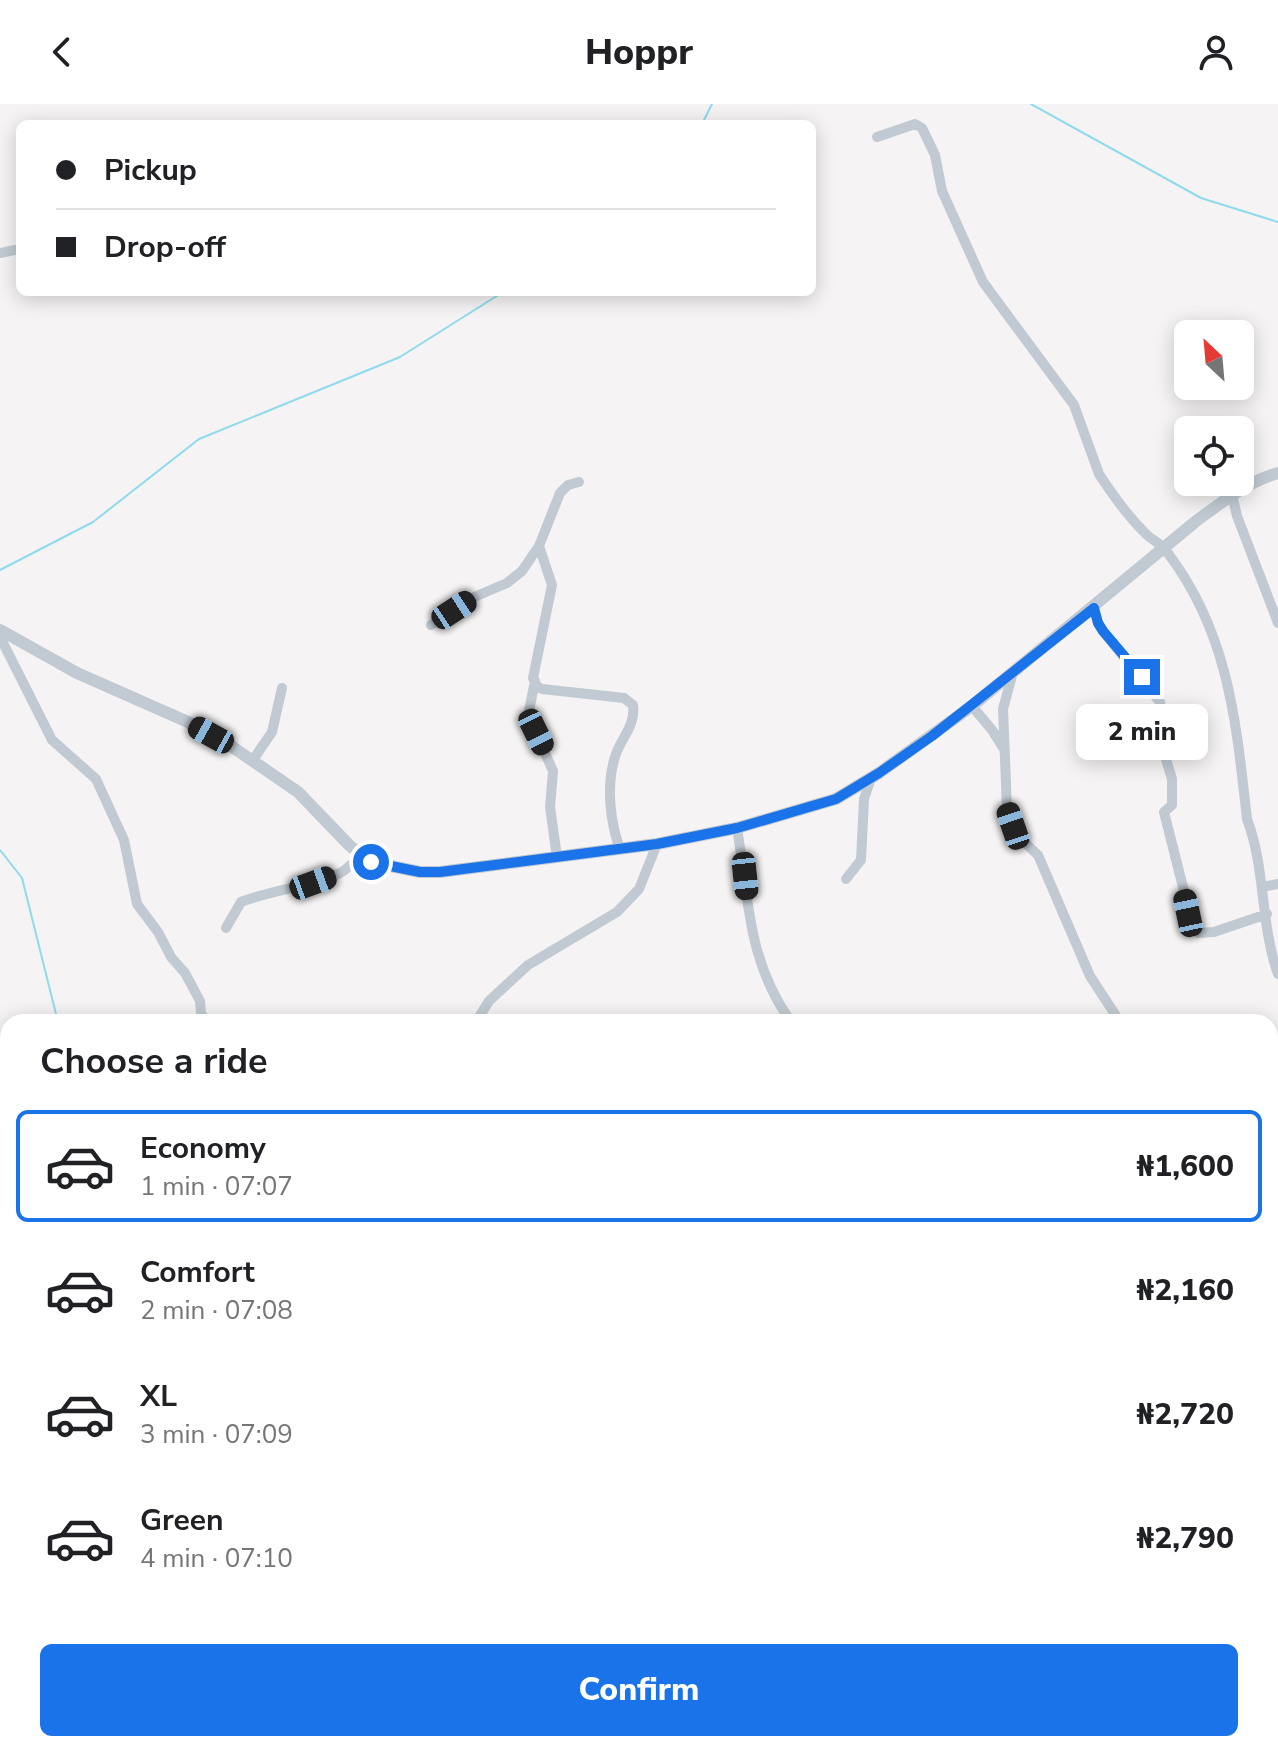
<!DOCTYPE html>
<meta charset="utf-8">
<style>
:root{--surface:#fff;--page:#f2f2f2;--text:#202124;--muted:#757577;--line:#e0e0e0;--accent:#1a73e8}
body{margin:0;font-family:"Nunito Sans",sans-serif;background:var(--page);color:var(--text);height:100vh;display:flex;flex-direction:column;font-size:30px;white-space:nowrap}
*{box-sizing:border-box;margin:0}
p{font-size:26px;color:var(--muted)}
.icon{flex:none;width:44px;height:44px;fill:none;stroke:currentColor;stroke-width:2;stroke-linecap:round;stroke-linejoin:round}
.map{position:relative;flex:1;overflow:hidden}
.panel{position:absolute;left:0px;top:910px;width:1278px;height:738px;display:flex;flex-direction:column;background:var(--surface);border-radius:24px 24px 0 0;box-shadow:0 4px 20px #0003}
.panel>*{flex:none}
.banner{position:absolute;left:16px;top:16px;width:800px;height:176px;border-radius:12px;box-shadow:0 4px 20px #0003;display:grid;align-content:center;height:176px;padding:0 40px;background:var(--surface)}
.needle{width:52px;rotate:334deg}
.fabs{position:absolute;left:1174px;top:216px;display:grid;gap:16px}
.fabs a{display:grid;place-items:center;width:80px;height:80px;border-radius:12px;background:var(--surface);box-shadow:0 4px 20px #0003;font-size:40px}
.end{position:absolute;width:36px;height:36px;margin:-18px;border:10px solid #1a73e8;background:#fff;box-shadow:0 0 0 4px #fff}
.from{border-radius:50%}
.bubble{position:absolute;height:56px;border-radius:12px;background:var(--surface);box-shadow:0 4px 20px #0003;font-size:26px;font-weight:800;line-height:56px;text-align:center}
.car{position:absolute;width:24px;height:48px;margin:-24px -12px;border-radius:10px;box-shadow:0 0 6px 2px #0007;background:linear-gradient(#222 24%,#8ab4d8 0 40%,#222 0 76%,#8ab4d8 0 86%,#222 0)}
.banner b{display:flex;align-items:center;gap:28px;height:76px;font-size:30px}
.banner b+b{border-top:2px solid var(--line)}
.banner i{width:20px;height:20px;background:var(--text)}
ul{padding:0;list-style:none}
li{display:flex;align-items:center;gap:24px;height:112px;margin:0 16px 12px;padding:0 24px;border:4px solid transparent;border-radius:12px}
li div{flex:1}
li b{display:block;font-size:30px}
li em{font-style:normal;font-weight:800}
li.current{border-color:var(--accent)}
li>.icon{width:72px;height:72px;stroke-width:1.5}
h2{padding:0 40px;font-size:36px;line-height:96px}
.cta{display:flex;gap:16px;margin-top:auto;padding:16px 40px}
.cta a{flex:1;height:92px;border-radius:12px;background:var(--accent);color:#fff;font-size:32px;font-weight:800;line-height:92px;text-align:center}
header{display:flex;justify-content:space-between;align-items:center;height:104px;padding:0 40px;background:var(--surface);font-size:36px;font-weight:800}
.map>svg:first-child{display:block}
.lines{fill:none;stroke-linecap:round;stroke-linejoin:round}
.stream{stroke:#90daee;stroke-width:2}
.minor{stroke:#c1cad2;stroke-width:10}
.tertiary{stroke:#c1cad2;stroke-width:12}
.route{stroke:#1a73e8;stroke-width:10}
</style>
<header><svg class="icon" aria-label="back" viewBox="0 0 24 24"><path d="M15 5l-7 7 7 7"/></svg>Hoppr<svg class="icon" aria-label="person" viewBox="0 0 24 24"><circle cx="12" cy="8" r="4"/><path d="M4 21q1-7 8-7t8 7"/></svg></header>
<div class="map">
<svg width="1278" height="1647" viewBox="0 0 1278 1647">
<rect width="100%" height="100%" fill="#f5f3f3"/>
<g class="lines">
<path class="stream" d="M1031 0 1201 94 1278 118
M702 20 712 0
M0 466 93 418 199 335 400 253 503 188
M0 746 22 774 58 918
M331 1640 333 1647"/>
<path class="minor" d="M877 33 915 20 922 24 935 51 942 87 983 178 1074 301 1099 370C1112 390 1127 411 1144 428 1151 436 1161 439 1167 448 1229 529 1236 618 1247 715 1266 765 1260 820 1278 870
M0 149 20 145
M579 378 568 381 560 389 539 442 552 481 533 574 537 582 542 585 624 594 633 601C636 622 620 635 615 653 606 681 610 718 620 745
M1232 390 1237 412 1278 519
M1094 504 1098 519 1103 527 1160 598 1161 604 1155 619 1172 675V701L1164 708 1193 823 1198 829 1214 828 1267 810
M431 521 472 494 507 479 522 467 539 442
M0 533 52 636 96 675 124 736 137 800 158 828 171 853 185 869 200 897 201 909 206 918
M1013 568 1003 605 1007 705 1018 732 1038 751 1090 872 1120 918
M535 577 528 612 553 667 550 703 557 753
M972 602 992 626 1004 645
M253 656 272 628 282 584
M737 724C749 796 747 856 791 918
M846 775 861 756 864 695 871 674
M1262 783 1278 780
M226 824 241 798C272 786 306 783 338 770 348 766 352 757 363 752
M476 918 489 897 528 861 617 808 639 785 657 740
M1270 1397 1278 1404
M1270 1488 1278 1484
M0 1530 8 1526
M0 1620 8 1618
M416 1640 418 1647
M1051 1640 1057 1647
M1270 1640 1278 1646
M1190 1647 1194 1640"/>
<path class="tertiary" d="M0 526 77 569 188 618 231 642 298 688 350 742 371 758 420 768H440L657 740 737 724 836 695 879 669 972 602 1195 418C1222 398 1245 379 1278 369"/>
</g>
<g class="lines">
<path class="route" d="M371 758 420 768H440L657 740 737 724 836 695 879 669 932 632 1094 504 1098 519 1103 527 1142 573"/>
</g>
</svg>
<div class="fabs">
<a><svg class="needle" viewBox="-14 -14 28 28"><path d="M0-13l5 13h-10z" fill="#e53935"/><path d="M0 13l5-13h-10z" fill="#757577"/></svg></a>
<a><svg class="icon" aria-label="locate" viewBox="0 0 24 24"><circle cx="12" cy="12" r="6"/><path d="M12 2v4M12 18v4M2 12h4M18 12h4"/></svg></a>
</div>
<i class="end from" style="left:371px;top:758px"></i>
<i class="end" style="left:1142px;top:573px"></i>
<div class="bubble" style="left:1076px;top:600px;width:132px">2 min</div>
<i class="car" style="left:454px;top:506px;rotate:57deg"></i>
<i class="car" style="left:536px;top:628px;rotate:154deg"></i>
<i class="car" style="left:211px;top:631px;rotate:299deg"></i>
<i class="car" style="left:1013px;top:722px;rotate:341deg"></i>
<i class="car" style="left:745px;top:772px;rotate:174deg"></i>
<i class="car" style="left:313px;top:779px;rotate:70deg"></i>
<i class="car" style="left:1188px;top:809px;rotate:348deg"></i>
<div class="banner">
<b><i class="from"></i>Pickup</b>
<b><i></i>Drop-off</b>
</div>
<section class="panel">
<h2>Choose a ride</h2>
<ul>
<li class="current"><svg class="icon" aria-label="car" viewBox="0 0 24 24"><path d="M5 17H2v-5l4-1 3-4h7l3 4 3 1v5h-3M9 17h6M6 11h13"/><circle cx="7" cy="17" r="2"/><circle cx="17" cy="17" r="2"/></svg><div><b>Economy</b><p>1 min · 07:07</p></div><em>₦1,600</em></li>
<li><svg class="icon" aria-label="car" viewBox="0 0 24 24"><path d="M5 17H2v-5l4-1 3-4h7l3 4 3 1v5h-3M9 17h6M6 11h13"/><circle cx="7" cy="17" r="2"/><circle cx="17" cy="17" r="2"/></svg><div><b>Comfort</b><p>2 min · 07:08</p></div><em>₦2,160</em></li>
<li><svg class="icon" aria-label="car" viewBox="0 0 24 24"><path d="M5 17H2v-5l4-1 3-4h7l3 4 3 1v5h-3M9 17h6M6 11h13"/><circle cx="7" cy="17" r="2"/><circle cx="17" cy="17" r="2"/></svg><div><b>XL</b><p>3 min · 07:09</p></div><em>₦2,720</em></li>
<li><svg class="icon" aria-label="car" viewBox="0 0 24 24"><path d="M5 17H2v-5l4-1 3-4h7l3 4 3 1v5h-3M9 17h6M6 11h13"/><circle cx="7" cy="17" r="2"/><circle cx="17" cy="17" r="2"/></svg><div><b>Green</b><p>4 min · 07:10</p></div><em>₦2,790</em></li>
</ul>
<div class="cta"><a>Confirm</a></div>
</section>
</div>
